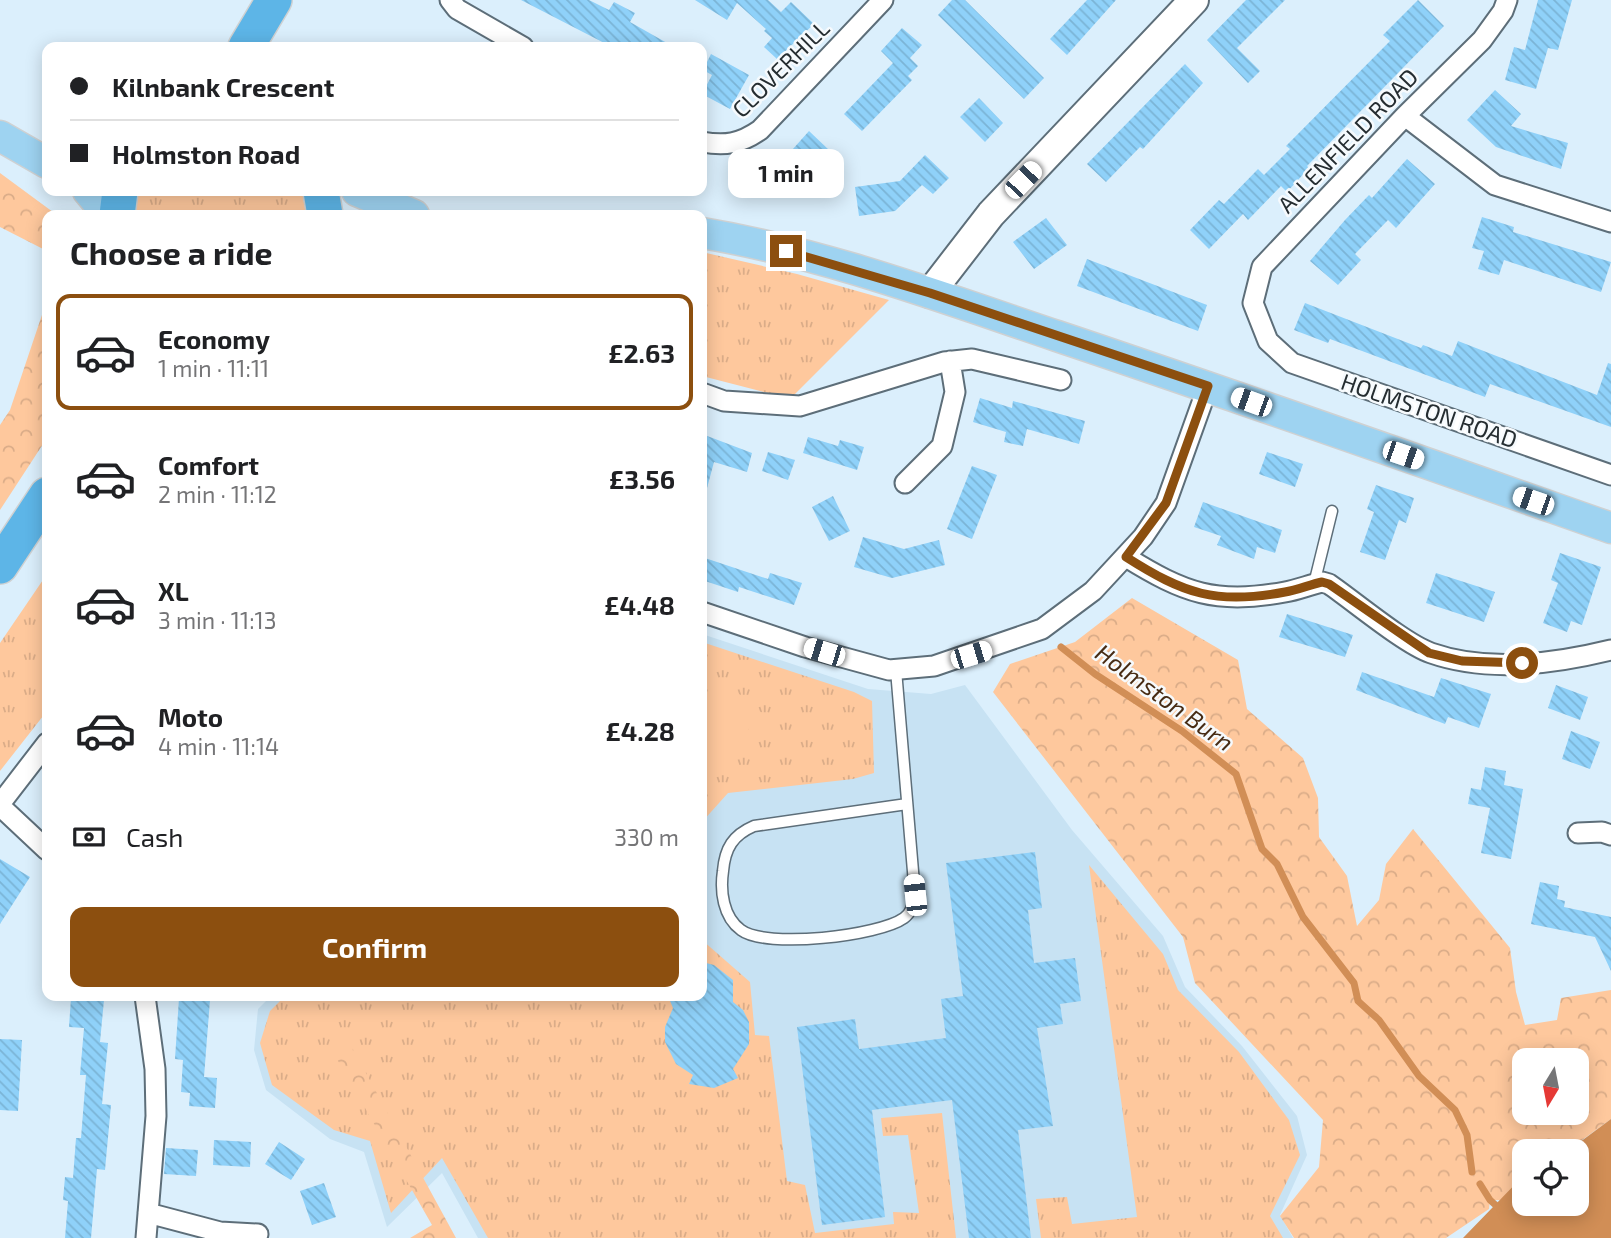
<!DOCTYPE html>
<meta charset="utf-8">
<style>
:root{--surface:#fff;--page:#f6f6f6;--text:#202124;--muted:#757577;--line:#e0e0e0;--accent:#8c4f0f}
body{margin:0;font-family:"Exo 2",sans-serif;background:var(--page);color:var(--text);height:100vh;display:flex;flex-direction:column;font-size:26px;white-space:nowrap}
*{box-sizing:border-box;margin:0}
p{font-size:23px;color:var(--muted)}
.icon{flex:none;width:38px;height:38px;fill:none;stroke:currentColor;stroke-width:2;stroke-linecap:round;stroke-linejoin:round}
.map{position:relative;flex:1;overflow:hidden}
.sheet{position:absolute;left:42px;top:210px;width:665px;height:791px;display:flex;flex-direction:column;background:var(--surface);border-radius:14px;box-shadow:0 4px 18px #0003}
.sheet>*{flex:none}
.hud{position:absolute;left:42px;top:42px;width:665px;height:154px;border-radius:14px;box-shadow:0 4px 18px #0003;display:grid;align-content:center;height:154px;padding:0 28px;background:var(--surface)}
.needle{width:46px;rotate:190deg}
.fabs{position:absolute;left:1512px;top:1048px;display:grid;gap:14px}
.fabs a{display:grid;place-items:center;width:77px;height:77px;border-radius:14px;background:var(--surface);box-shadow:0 4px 18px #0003;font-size:35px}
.end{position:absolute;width:32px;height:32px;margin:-16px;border:9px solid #8c4f0f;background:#fff;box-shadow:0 0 0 4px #fff}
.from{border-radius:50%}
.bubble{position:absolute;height:49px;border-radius:14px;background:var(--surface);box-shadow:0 4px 18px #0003;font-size:23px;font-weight:700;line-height:49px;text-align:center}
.car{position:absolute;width:21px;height:42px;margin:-21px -10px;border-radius:9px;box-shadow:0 0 5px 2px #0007;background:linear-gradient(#fff 24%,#345 0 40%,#fff 0 76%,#345 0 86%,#fff 0)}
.hud b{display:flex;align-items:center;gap:24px;height:66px;font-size:26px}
.hud b+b{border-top:2px solid var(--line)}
.hud i{width:18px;height:18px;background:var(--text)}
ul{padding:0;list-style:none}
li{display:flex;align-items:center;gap:21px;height:116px;margin:0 14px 10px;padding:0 14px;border:4px solid transparent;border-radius:14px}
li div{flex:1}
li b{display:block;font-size:26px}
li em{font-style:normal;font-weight:700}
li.active{border-color:var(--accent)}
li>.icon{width:63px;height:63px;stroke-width:1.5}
h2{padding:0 28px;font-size:32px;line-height:84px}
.pay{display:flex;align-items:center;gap:18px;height:77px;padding:0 28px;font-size:26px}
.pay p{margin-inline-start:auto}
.primary-button{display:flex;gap:14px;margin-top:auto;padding:14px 28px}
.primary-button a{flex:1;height:80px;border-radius:14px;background:var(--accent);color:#fff;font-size:28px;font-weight:700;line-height:80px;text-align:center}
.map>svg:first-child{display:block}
.built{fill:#c7e2f3}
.grass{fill:url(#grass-tufts)}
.forest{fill:url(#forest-crowns);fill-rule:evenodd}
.park{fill:#fec89d}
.water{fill:#d18e56}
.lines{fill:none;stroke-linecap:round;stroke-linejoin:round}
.stream{stroke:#d18e56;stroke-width:7}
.building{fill:url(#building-back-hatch)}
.lane-casing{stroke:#5d6e79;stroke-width:13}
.street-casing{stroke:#5d6e79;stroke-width:23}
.secondary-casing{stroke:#5d6e79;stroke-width:32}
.primary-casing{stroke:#cfd1d2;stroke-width:33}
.highway-casing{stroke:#cfd1d2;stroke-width:38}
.lane{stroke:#fff;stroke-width:10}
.street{stroke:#fff;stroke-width:19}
.secondary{stroke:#fff;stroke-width:28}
.primary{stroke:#9ed3f1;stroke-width:30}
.highway{stroke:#5db5e7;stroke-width:35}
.route{stroke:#8c4f0f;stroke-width:9}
.labels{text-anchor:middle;stroke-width:5;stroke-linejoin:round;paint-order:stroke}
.street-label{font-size:23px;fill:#252d31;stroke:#f6fafd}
.water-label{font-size:24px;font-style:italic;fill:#482c14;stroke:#f6fafd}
</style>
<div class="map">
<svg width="1611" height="1238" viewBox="0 0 1611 1238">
<defs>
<pattern id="grass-tufts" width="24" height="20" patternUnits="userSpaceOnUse" patternTransform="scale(1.75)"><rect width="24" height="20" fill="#fec89d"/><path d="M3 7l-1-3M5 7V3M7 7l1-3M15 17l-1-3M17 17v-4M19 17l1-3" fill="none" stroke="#daac88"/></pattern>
<pattern id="forest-crowns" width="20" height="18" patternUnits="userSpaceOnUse" patternTransform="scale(1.75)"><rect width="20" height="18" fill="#fec89d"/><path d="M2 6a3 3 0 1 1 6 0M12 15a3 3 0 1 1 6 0" fill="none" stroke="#daac88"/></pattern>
<pattern id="building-back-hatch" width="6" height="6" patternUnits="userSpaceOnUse" patternTransform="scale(1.75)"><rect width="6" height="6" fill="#8fd1f9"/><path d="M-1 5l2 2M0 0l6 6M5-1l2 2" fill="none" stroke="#7bb4d6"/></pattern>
</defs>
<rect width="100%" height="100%" fill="#dbeffc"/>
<path class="built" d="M702 634 868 689 931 694 965 685 1072 830 1163 936 1185 987 1242 1046 1297 1116 1307 1155 1280 1215 1293 1238H478L442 1173 387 1227 364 1152 330 1139 266 1090 254 1050 258 1009 271 996H702Z"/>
<path class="grass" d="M138 191H302L306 215H134Z
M702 252 797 274 889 300 793 396 783 397 702 376Z
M47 574V711L0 771V643Z
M702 642 854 692 872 701 874 773 853 779 728 793 702 822Z
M1089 865 1163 954 1178 990 1239 1052 1289 1120 1300 1155 1270 1216 1283 1238H1041L1036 1199 1067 1197 1072 1224 1137 1217Z
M702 940 750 982 755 1035 769 1036 787 1181 805 1185 815 1233 894 1224 893 1212 919 1213 908 1135 883 1136 881 1118 942 1113 956 1238H488L442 1158 391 1213 370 1141 334 1130 272 1085 260 1043 270 1011 285 996H702Z"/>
<path class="forest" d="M0 173 57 215H47V251L0 227Z
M47 300V438L0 510V425L10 410Z
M1132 598 1238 660 1247 709 1303 758 1318 798 1319 837 1347 876 1357 926 1379 900 1386 864 1413 829 1510 948 1516 992 1525 1025 1557 1020 1561 998 1611 990V1119L1567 1151 1524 1152V1182L1500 1200H1490L1489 1209 1446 1238H1294L1280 1216 1319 1167 1323 1120 1195 983 1183 937 993 692 1010 664 1075 642ZM1524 1060H1577V1113H1524Z
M349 1042 456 1238H410L432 1225 333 1052Z"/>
<path class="park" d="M727 684 762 713 702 786V714Z"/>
<path class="water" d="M1611 1119V1238H1463L1524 1175V1204H1577V1152L1568 1151Z"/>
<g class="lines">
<path class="stream" d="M1061 647 1095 674 1182 731 1236 774 1262 849 1277 864 1303 917 1354 983 1358 1001 1379 1020 1419 1076 1455 1110 1467 1135 1472 1172
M1480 1184 1490 1200 1501 1210"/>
</g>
<path class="building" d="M521 0H589L609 10 614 2 635 13 630 22 674 47H612Z
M695 0H768L781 12 791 2 814 24 777 59 764 47 772 38 764 31 766 29 737 3 727 20Z
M952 0H965L1044 78 1024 99 938 15Z
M1087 0H1116L1067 55 1050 39Z
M1246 0H1285L1237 48 1260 71 1248 83 1207 40Z
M1418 0 1444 26 1307 166 1309 168 1287 192 1281 186 1248 220 1243 214 1209 249 1190 230 1219 200 1224 204 1258 169 1264 175 1290 149 1286 146 1390 41 1383 35Z
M1538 0H1572L1558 50 1548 48 1536 89 1505 80 1514 47 1525 50Z
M902 28 922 45 910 58 918 66 908 76 912 80 862 131 844 114 893 63 881 51Z
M711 54 749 75 730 109 702 94 712 75 703 70Z
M1185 64 1203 83 1143 149 1140 147 1106 182 1087 164Z
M1495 90 1521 114 1511 126 1568 143 1561 169 1496 147 1467 120Z
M979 98 1003 123 985 142 960 117Z
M809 131 829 150 804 177 784 159Z
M925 155 949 178 933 194 922 185 895 211 859 216 855 187 900 181Z
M1407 159 1435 184 1396 228 1388 220 1355 254 1361 260 1338 285 1310 261 1345 220 1369 195 1372 198Z
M1482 217 1514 227 1513 232 1611 262 1601 292 1504 260 1499 275 1478 269 1484 251 1472 248Z
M1046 218 1067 245 1034 269 1013 242Z
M1087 259 1207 305 1198 331 1077 286Z
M1305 303 1421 348 1423 345 1452 356 1458 341 1597 395 1608 363 1611 364V427L1490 384 1485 397 1330 339 1328 343 1294 330Z
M980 398 1012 408 1013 401 1085 421 1079 444 1027 429 1023 446 1004 442 1006 432 973 422Z
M702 434 752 453 747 472 714 462 707 488 702 487Z
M808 437 838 446 840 440 864 447 857 470 803 453Z
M768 452 795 460 788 480 762 471Z
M1267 452 1303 464 1295 487 1259 474Z
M972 466 997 475 972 539 947 529Z
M1376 485 1414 498 1406 523 1399 520 1385 560 1360 552 1374 512 1367 509Z
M833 496 850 531 829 541 812 507Z
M1203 502 1282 530 1275 553 1257 547 1254 559 1217 545 1221 536 1194 527Z
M863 537 904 549 939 540 945 565 892 578 854 567Z
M1560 553 1601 567 1582 625 1571 621 1567 632 1543 623 1558 583 1551 580Z
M702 557 768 579 770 573 802 583 794 605 739 587 738 592 702 580Z
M1436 573 1495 592 1484 622 1426 603Z
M1287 614 1353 635 1345 657 1279 637Z
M1362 672 1434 697 1441 678 1491 694 1479 728 1448 717 1445 724 1356 690Z
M1556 685 1588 697 1580 720 1548 708Z
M1571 731 1600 742 1590 769 1562 759Z
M1485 767 1506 771 1504 785 1523 789 1511 859 1481 853 1490 808 1468 804 1471 788 1481 790Z
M1035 852 1042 908 1028 910 1034 963 1075 958 1081 1001 1060 1004 1063 1024 1037 1028 1053 1126 1018 1130 1031 1238H969L952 1100 872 1110 885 1217 822 1225 797 1027 855 1019 859 1049 946 1038 941 999 963 996 946 863Z
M0 859 30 877 0 924Z
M1540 882 1559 886 1557 899 1565 901 1564 907 1611 917V971L1595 937 1531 924Z
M702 962 714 965 733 980V1002L743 1010 749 1022V1044L733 1069 738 1078 714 1088 689 1084 693 1075 676 1064 665 1042V1027L673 1008 668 996H702Z
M71 998 104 1000 100 1042 108 1043 102 1104 111 1105 105 1170 97 1169 91 1238H65L68 1201 63 1200 65 1177 73 1178 76 1138H81L86 1075H80L84 1028 69 1027Z
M179 998 210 1000 204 1077 217 1078 215 1108 189 1106 190 1093 181 1092 183 1060 175 1059Z
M0 1039 22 1040 18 1111 0 1110Z
M214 1140 251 1142 250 1167 213 1165Z
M279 1142 305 1159 291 1180 265 1164Z
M166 1148 198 1150 196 1176 164 1174Z
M324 1183 336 1217 312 1225 300 1191Z"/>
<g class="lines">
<defs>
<path id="lane" d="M1314 584 1332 511
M896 670 915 895C913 904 912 912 904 918 879 936 766 949 741 930 723 917 720 891 723 871 725 848 733 835 754 826L907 804"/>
<path id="street" d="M450 0 457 9 523 47
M1507 0 1503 11 1482 40 1405 116 1262 267 1253 303 1268 341 1292 363 1611 475
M1405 116 1495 185 1611 222
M702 142C725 146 740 144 760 130L883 0
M702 393 724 401 800 406 944 362 972 359 1061 380
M905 483 942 446 955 392 950 361
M1126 557C1184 593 1216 605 1285 592 1297 590 1309 585 1322 582L1329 584C1355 602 1405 644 1431 653 1488 673 1554 664 1611 650
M702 612 805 647 889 670 934 666 1042 629 1093 591 1143 537 1166 503 1208 386
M0 804 47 743
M0 806 47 850
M1578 833 1602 832 1611 835
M145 996 155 1069 156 1116 146 1238
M148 1213 220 1232 258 1234"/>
<path id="secondary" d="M930 293 991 214 1194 0"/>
<path id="primary" d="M0 136 47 163
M88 191 108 215
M357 191 414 215
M702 233C823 253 941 297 1057 336 1242 398 1426 463 1611 528"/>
<path id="highway" d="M246 47 274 0
M321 191 325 215
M117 215 120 191
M0 566 47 495"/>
</defs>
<use href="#lane" class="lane-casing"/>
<use href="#street" class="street-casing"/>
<use href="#secondary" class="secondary-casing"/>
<use href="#primary" class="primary-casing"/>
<use href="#highway" class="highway-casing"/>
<use href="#lane" class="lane"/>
<use href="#street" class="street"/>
<use href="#secondary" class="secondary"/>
<use href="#primary" class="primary"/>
<use href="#highway" class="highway"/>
</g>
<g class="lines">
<path class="route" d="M786 251 930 293 1208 386 1166 503 1126 557C1184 594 1216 605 1285 592 1297 590 1309 585 1322 582L1329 584 1429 653 1462 661 1522 663"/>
</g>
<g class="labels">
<g class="street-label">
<text transform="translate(781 69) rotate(-45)" y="8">CLOVERHILL</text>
<text transform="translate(1348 141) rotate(-46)" y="8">ALLENFIELD ROAD</text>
<text transform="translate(1429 411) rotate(19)" y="8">HOLMSTON ROAD</text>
</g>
<g class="water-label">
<text transform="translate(1164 698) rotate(36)" y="8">Holmston Burn</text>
</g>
</g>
</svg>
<div class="fabs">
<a><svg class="needle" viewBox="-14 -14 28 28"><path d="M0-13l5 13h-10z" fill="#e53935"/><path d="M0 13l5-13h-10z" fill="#757577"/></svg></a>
<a><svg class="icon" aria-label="locate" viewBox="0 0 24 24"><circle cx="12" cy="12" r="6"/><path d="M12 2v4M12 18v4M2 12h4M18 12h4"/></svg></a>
</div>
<i class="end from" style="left:1522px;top:663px"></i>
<i class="end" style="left:786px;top:251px"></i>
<div class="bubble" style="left:728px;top:149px;width:116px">1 min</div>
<i class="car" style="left:1023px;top:180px;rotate:44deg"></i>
<i class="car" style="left:1251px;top:402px;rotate:290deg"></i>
<i class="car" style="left:1403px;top:455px;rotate:109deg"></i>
<i class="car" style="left:1533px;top:501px;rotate:289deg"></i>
<i class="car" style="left:824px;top:652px;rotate:287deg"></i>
<i class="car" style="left:971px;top:655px;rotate:73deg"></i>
<i class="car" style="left:915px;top:895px;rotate:354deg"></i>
<div class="hud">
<b><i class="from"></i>Kilnbank Crescent</b>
<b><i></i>Holmston Road</b>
</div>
<section class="sheet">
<h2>Choose a ride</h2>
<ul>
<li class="active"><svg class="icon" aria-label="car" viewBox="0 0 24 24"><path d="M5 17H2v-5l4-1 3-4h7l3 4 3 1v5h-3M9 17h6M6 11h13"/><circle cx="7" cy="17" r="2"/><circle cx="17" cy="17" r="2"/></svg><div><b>Economy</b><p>1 min · 11:11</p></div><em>£2.63</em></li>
<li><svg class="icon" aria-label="car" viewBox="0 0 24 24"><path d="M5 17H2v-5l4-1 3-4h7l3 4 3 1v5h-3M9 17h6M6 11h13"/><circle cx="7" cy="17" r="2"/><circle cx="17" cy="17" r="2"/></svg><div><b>Comfort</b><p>2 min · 11:12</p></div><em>£3.56</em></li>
<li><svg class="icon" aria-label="car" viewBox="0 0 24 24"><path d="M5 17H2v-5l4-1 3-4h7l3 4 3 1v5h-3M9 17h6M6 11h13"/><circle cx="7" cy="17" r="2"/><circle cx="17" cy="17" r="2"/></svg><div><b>XL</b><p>3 min · 11:13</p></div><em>£4.48</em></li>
<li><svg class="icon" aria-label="car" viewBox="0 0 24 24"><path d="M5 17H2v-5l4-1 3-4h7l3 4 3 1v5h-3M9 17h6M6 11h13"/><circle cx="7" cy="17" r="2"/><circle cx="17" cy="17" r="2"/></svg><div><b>Moto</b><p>4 min · 11:14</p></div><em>£4.28</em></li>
</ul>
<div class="pay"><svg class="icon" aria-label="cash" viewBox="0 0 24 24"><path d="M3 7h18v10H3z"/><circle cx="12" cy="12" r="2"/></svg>Cash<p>330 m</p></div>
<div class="primary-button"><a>Confirm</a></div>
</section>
</div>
